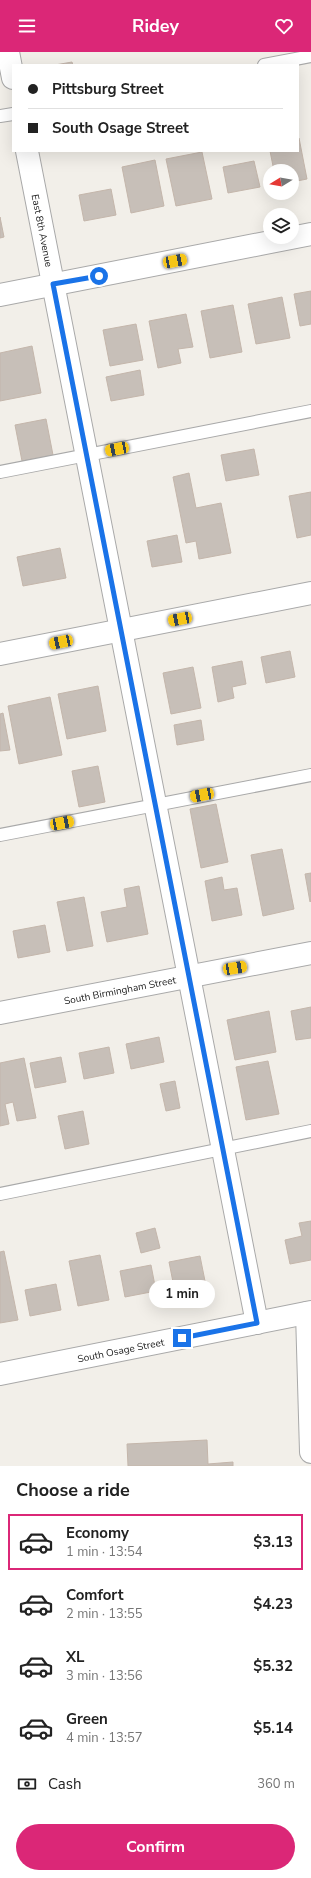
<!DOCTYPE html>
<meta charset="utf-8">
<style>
:root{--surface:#fff;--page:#f2f2f2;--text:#222;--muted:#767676;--line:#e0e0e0;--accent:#db2777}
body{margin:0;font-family:"Nunito Sans",sans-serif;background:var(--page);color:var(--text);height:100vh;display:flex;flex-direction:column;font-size:15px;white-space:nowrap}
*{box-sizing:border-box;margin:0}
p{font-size:13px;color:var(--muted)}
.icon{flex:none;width:22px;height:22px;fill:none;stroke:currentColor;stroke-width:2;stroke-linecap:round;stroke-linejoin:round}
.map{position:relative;height:1414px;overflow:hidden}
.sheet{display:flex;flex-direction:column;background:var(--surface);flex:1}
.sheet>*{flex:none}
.guide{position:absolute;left:12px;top:12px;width:287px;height:88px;border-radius:0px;box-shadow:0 4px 16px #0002;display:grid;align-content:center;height:88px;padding:0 16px;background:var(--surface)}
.needle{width:26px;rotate:259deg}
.controls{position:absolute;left:263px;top:112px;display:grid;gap:8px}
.controls a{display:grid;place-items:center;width:36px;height:36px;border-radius:50%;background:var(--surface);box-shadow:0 4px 16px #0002;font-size:20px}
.end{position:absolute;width:18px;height:18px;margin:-9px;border:5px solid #1a73e8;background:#fff;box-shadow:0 0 0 2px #fff}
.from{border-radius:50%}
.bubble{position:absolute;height:28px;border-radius:14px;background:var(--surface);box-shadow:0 4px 16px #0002;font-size:13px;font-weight:700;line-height:28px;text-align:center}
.car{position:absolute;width:12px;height:24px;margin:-12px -6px;border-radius:5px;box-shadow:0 0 3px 1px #0007;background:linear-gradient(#f5c518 24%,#345 0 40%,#f5c518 0 76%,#345 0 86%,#f5c518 0)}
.guide b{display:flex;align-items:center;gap:14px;height:38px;font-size:15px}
.guide b+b{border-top:1px solid var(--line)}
.guide i{width:10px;height:10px;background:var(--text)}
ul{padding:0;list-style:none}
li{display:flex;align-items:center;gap:12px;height:56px;margin:0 8px 6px;padding:0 8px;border:2px solid transparent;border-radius:0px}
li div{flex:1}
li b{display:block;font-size:15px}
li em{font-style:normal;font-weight:700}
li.current{border-color:var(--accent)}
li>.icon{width:36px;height:36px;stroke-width:1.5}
h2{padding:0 16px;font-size:18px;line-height:48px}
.pay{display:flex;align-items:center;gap:10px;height:44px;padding:0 16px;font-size:15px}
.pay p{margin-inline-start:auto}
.cta{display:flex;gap:8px;margin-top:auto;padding:8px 16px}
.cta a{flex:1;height:46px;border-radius:24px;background:var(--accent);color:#fff;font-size:16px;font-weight:700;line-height:46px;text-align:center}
header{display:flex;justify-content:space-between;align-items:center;height:52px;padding:0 16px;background:var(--accent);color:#fff;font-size:18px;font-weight:700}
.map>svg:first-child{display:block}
.building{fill:#c7bfb8;stroke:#c4b6ab}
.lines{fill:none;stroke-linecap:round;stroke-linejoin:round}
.service-casing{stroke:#a9a9a9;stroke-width:14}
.minor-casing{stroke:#a9a9a9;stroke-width:24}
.tertiary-casing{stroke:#a9a9a9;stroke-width:24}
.service{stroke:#fff;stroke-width:12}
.minor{stroke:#fff;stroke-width:22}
.tertiary{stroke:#fff;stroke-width:22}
.route{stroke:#1a73e8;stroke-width:5}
.labels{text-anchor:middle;stroke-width:3;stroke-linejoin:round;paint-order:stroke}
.street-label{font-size:10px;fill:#222;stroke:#fff}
</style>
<header><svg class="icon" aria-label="menu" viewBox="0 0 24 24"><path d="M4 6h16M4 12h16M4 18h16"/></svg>Ridey<svg class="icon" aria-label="heart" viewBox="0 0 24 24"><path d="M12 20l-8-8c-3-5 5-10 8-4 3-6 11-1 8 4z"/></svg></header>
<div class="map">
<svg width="311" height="1414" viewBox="0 0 311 1414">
<rect width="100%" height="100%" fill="#f2efe9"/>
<path class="building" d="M72 10 73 13H55Z
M298 86H299L307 127 292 130V119H274L270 99H298Z
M202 100 212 147 176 154 166 107Z
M155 108 164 154 131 161 122 115Z
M254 109 260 135 228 141 223 115Z
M111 137 116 163 84 169 79 143Z
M0 165 4 185 0 186Z
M311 239V272L300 274 294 242Z
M282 245 290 286 256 292 248 252Z
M233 253 242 300 210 306 201 259Z
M186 262 193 295 178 297 181 311 158 316 149 269Z
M136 272 143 308 110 314 103 278Z
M32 294 41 341 0 349V301Z
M140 318 144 343 111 349 106 325Z
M46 367 53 403 22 409 15 373Z
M254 397 259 423 226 429 221 403Z
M189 421 196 456 221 451 231 501 199 507 196 489 186 491 173 425Z
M311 440V483L297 486 289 444Z
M177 483 182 510 152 515 147 489Z
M60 496 66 526 23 534 17 505Z
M290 599 295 625 266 631 261 605Z
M242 609 246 632 232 635 234 646 218 650 212 615Z
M193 615 201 656 171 662 163 621Z
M98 634 106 679 67 687 58 642Z
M50 645 62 703 19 712 8 654Z
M3 661 10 698 0 699V662Z
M201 668 204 688 177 693 174 673Z
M98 714 105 750 79 755 72 719Z
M216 752 228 810 201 816 190 757Z
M282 797 294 857 263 864 251 803Z
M311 821V849L310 850 305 822Z
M222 825 224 838 237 836 242 863 212 869 205 829Z
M139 834 148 882 107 890 101 860 127 855 124 837Z
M84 845 93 894 67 899 57 850Z
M45 873 50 900 18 906 13 879Z
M311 955V986L296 988 291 959Z
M269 959 276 1000 235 1008 227 968Z
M159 985 164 1010 131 1017 126 992Z
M109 995 114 1021 84 1027 79 1001Z
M61 1005 66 1030 35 1036 30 1011Z
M24 1006 36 1066 17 1069 13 1050 5 1052 9 1072 0 1074V1011Z
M268 1009 279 1062 246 1068 236 1015Z
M175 1029 180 1056 166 1059 160 1032Z
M83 1059 89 1092 65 1097 58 1064Z
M311 1169V1208L290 1212 285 1188 302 1184 299 1171Z
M155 1176 160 1196 141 1201 136 1181Z
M4 1199 18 1268 0 1271V1200Z
M100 1203 109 1248 78 1254 69 1209Z
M200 1204 205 1229 174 1235 169 1210Z
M151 1213 156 1239 125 1245 120 1219Z
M56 1232 61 1258 30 1264 25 1238Z
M207 1388 208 1412 233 1410V1414H128L127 1392Z"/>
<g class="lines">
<defs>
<path id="service" d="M264 13 311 4
M0 64 13 62
M0 420 311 359
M0 783 311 723
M0 1142 311 1079"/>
<g id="minor">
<path d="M8 0 13 26"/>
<path id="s1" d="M27 99 257 1271"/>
<path d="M0 243 311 182"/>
<path d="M0 602 311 541"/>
<path id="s2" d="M0 961 311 901"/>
</g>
<g id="tertiary">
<path d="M307 1261 311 1400"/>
<path id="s3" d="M0 1322 311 1260"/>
</g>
</defs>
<use href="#service" class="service-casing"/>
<use href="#minor" class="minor-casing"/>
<use href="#tertiary" class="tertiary-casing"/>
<use href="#service" class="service"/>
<use href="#minor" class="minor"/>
<use href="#tertiary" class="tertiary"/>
</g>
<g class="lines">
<path class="route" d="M99 224 53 232 257 1271 182 1286"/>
</g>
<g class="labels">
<g class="street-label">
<text dy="4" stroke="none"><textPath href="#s1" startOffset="81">East 8th Avenue</textPath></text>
<text dy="4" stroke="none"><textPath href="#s2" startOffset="122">South Birmingham Street</textPath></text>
<text dy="4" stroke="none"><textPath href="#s3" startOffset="123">South Osage Street</textPath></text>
</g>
</g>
</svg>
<div class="controls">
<a><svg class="needle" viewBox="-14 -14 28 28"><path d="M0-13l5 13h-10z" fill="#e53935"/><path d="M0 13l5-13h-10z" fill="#767676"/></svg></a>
<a><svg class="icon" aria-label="layers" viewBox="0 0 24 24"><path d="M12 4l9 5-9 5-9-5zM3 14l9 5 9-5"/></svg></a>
</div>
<i class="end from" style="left:99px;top:224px"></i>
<i class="end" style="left:182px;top:1286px"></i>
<div class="bubble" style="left:149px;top:1228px;width:66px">1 min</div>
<i class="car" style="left:175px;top:209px;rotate:79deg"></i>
<i class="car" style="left:117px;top:397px;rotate:259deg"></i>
<i class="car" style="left:180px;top:567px;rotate:259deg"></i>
<i class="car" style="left:61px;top:590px;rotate:258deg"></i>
<i class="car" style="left:202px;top:743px;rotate:259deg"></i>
<i class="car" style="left:62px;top:771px;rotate:79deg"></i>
<i class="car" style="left:235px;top:916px;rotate:80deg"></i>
<div class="guide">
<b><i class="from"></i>Pittsburg Street</b>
<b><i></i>South Osage Street</b>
</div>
</div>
<section class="sheet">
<h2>Choose a ride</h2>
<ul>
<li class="current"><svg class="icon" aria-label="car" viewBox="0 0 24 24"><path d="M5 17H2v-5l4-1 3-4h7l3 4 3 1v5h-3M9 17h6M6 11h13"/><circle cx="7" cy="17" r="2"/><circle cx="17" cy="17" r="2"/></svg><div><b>Economy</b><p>1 min · 13:54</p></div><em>$3.13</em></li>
<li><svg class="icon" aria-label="car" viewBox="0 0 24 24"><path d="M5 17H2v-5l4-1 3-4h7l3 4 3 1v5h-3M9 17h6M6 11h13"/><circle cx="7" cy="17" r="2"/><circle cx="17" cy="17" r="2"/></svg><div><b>Comfort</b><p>2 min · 13:55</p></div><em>$4.23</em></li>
<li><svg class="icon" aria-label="car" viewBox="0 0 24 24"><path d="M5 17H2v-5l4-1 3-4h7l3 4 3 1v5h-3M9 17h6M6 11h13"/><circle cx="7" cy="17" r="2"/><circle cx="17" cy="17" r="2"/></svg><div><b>XL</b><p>3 min · 13:56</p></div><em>$5.32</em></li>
<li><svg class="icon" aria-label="car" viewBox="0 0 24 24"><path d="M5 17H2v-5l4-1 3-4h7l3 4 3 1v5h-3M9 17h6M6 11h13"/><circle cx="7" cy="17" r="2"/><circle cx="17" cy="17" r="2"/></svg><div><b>Green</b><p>4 min · 13:57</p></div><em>$5.14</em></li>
</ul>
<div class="pay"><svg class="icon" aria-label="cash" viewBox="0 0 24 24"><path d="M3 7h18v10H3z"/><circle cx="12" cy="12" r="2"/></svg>Cash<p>360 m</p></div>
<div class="cta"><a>Confirm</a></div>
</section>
